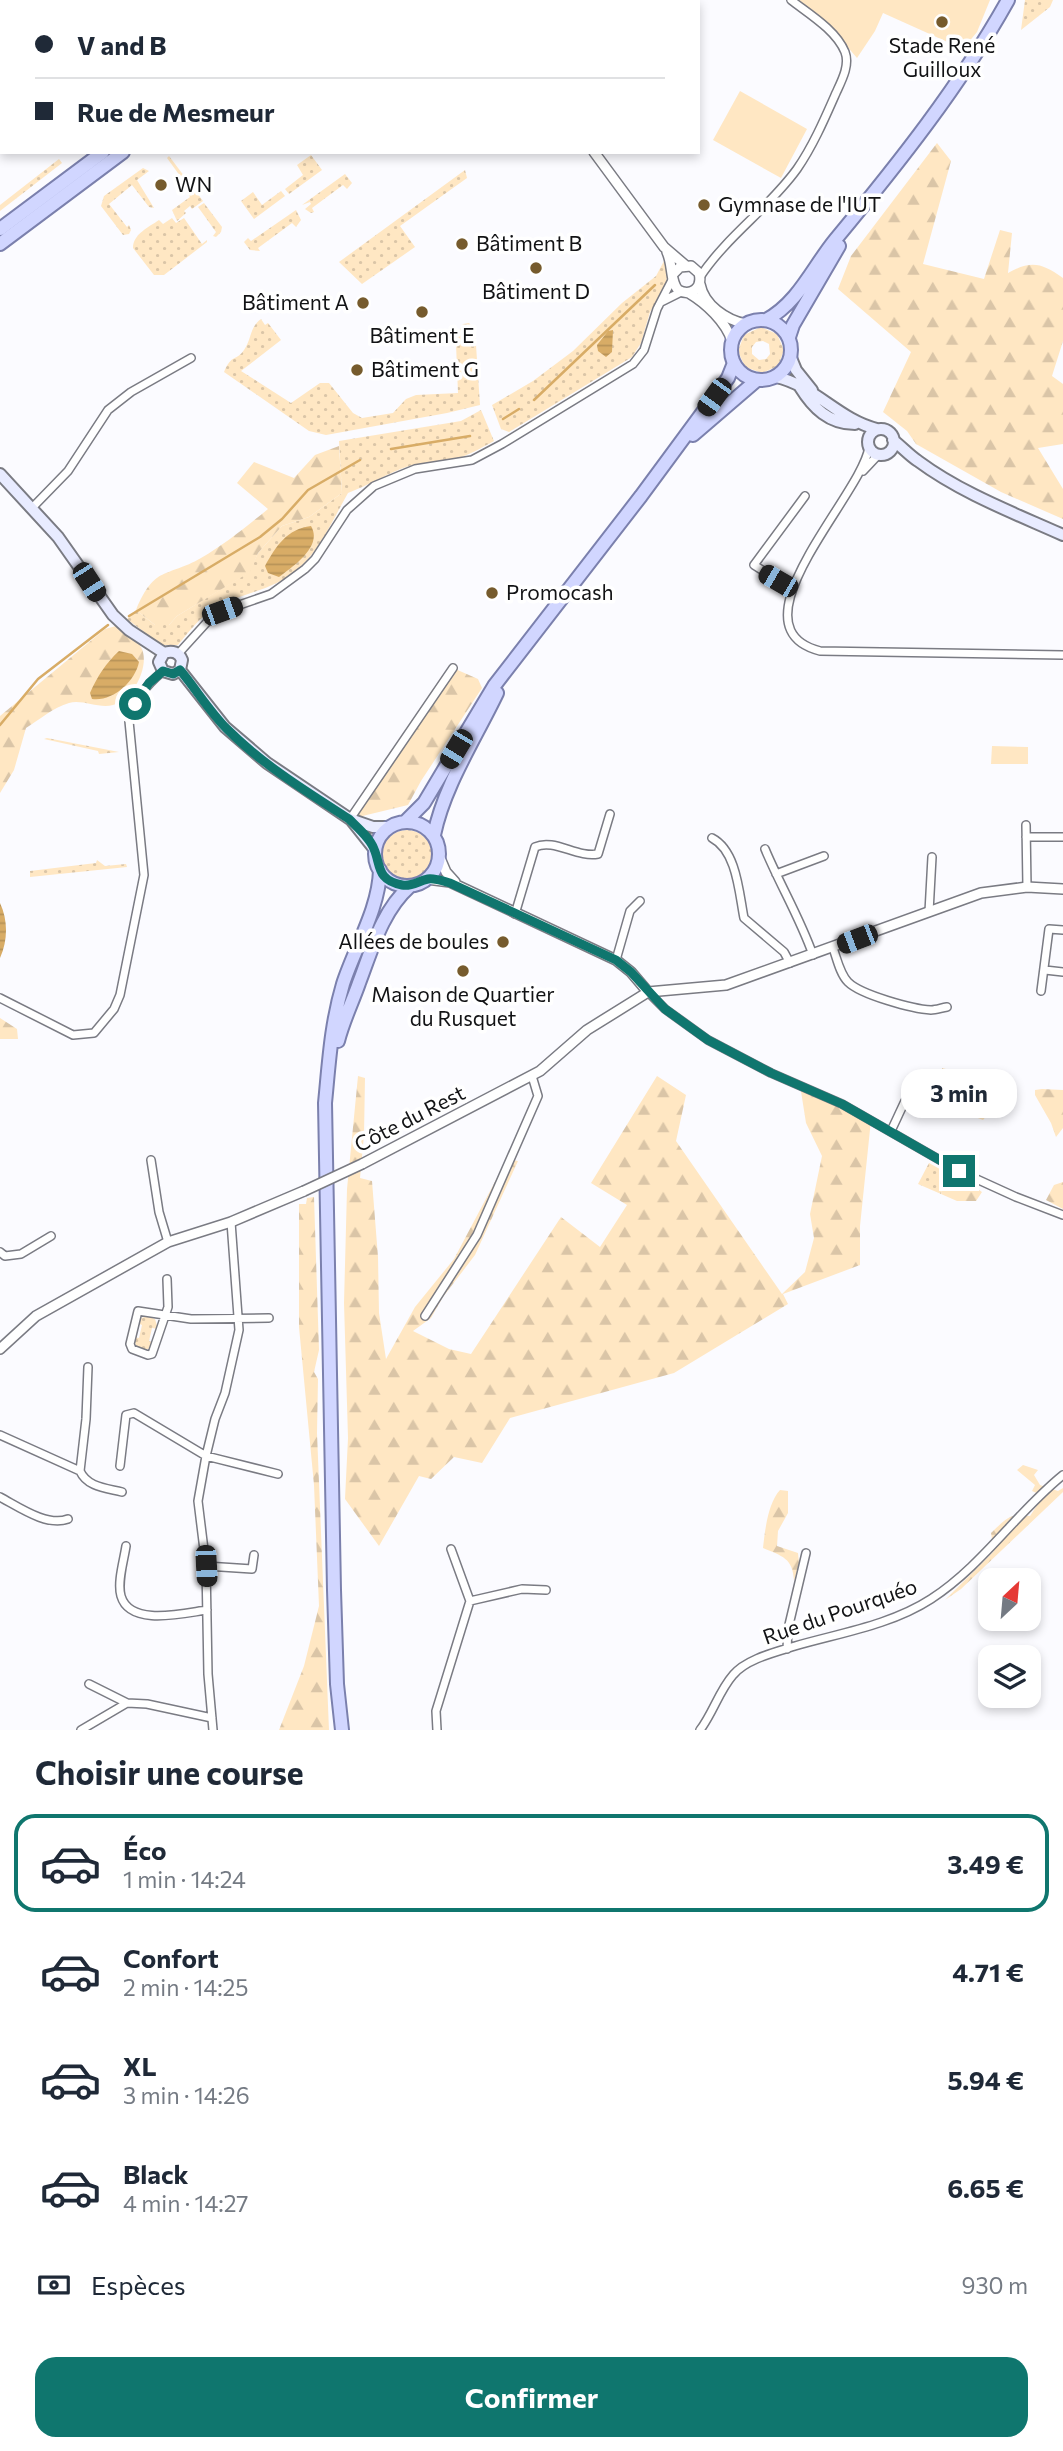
<!DOCTYPE html>
<html lang="fr">
<meta charset="utf-8">
<style>
:root{--surface:#fff;--page:#f2f2f3;--text:#1f2937;--muted:#747a83;--line:#e0e1e3;--accent:#0f766e}
body{margin:0;font-family:Commissioner,sans-serif;background:var(--page);color:var(--text);height:100vh;display:flex;flex-direction:column;font-size:26px;white-space:nowrap}
*{box-sizing:border-box;margin:0}
p{font-size:23px;color:var(--muted)}
.icon{flex:none;width:38px;height:38px;fill:none;stroke:currentColor;stroke-width:2;stroke-linecap:round;stroke-linejoin:round}
.map{position:relative;height:1730px;overflow:hidden}
.details{display:flex;flex-direction:column;background:var(--surface);flex:1}
.details>*{flex:none}
.hud{position:absolute;left:0px;top:0px;width:700px;height:154px;box-shadow:0 4px 10px #0003;display:grid;align-content:center;height:154px;padding:0 35px;background:var(--surface)}
.needle{width:46px;rotate:26deg}
.controls{position:absolute;left:978px;top:1568px;display:grid;gap:14px}
.controls a{display:grid;place-items:center;width:63px;height:63px;border-radius:14px;background:var(--surface);box-shadow:0 4px 10px #0003;font-size:35px}
.end{position:absolute;width:32px;height:32px;margin:-16px;border:9px solid #0f766e;background:#fff;box-shadow:0 0 0 4px #fff}
.from{border-radius:50%}
.bubble{position:absolute;height:49px;border-radius:21px;background:var(--surface);box-shadow:0 4px 10px #0003;font-size:23px;font-weight:700;line-height:49px;text-align:center}
.car{position:absolute;width:21px;height:42px;margin:-21px -10px;border-radius:9px;box-shadow:0 0 5px 2px #0007;background:linear-gradient(#222 24%,#8ab4d8 0 40%,#222 0 76%,#8ab4d8 0 86%,#222 0)}
.hud b{display:flex;align-items:center;gap:24px;height:66px;font-size:26px}
.hud b+b{border-top:2px solid var(--line)}
.hud i{width:18px;height:18px;background:var(--text)}
ul{padding:0;list-style:none}
li{display:flex;align-items:center;gap:21px;height:98px;margin:0 14px 10px;padding:0 21px;border:4px solid transparent;border-radius:21px}
li div{flex:1}
li b{display:block;font-size:26px}
li em{font-style:normal;font-weight:700}
li.active{border-color:var(--accent)}
li>.icon{width:63px;height:63px;stroke-width:1.5}
h2{padding:0 35px;font-size:32px;line-height:84px}
.pay{display:flex;align-items:center;gap:18px;height:77px;padding:0 35px;font-size:26px}
.pay p{margin-inline-start:auto}
.button{display:flex;gap:14px;margin-top:auto;padding:14px 35px}
.button a{flex:1;height:80px;border-radius:21px;background:var(--accent);color:#fff;font-size:28px;font-weight:700;line-height:80px;text-align:center}
.map>svg:first-child{display:block}
.grass{fill:url(#grass-dots);fill-rule:evenodd}
.forest{fill:url(#forest-firs)}
.pitch{fill:#ffe7c3}
.water{fill:url(#water-rules)}
.lines{fill:none;stroke-linecap:round;stroke-linejoin:round}
.stream{stroke:#d8ac66;stroke-width:2.5}
.minor-casing{stroke:#7a7b83;stroke-width:10}
.tertiary-casing{stroke:#7a7b83;stroke-width:12}
.secondary-casing{stroke:#7a7b83;stroke-width:14}
.primary-casing{stroke:#7b80ad;stroke-width:16}
.minor{stroke:#fff;stroke-width:7}
.tertiary{stroke:#fff;stroke-width:9}
.secondary{stroke:#e8ebff;stroke-width:10}
.primary{stroke:#d1d6ff;stroke-width:12}
.tertiary-bridge-casing{stroke:#7a7b83;stroke-width:12;stroke-linecap:butt}
.tertiary-bridge{stroke:#fff;stroke-width:9}
.route{stroke:#0f766e;stroke-width:9}
.poi-dot{fill:#765b2d;stroke:#fff;stroke-width:2.5}
.labels{text-anchor:middle;stroke-width:7;stroke-linejoin:round;paint-order:stroke}
.poi-label{font-size:21px;fill:#121315;stroke:#fff;text-anchor:start}
.street-label{font-size:21px;fill:#121315;stroke:#fff}
</style>
<div class="map">
<svg width="1063" height="1730" viewBox="0 0 1063 1730">
<defs>
<pattern id="grass-dots" width="8" height="8" patternUnits="userSpaceOnUse" patternTransform="scale(1.75)"><rect width="8" height="8" fill="#ffe7c3"/><path d="M2 2h.1M6 6h.1" fill="none" stroke="#dac5a7" stroke-width="1.8" stroke-linecap="round"/></pattern>
<pattern id="forest-firs" width="22" height="20" patternUnits="userSpaceOnUse" patternTransform="scale(1.75)"><rect width="22" height="20" fill="#ffe7c3"/><path d="M5 1l3.5 6h-7zM16 11l3.5 6h-7z" fill="#dac5a7"/></pattern>
<pattern id="water-rules" width="6" height="5" patternUnits="userSpaceOnUse" patternTransform="scale(1.75)"><rect width="6" height="5" fill="#d8ac66"/><path d="M0 2.5h6" fill="none" stroke="#b89358"/></pattern>
</defs>
<rect width="100%" height="100%" fill="#fbfbff"/>
<path class="grass" d="M1025 0H1053L1050 7 1021 30Z
M311 155 322 170 289 194 285 189 303 175 297 165Z
M169 156 203 201 192 209 190 206 184 211 186 213 177 221 172 210 190 197 185 190 188 187 167 158Z
M59 159 62 163 0 211V205Z
M143 168 149 171 137 180 154 208 149 207 132 185 109 204 127 227 129 225 131 230 129 234 123 235 101 206 104 196Z
M465 170 467 178 400 226 415 247 362 284 339 262Z
M345 174 352 183 347 189 343 185 312 208 314 212 311 213 305 209 311 204 310 202 302 205Z
M281 191 285 196 254 219 241 201 253 192 262 205Z
M204 203 222 227 221 232 216 237 213 236 216 232 198 207Z
M296 210 301 220 296 227 292 223 258 248 260 251 250 250 244 242 248 238 251 241Z
M172 218 176 223 184 218 202 244 207 240V242L164 275H154L133 248C133 234 149 227 159 220L163 224Z
M664 261 668 273 665 287 650 312 641 343 632 357 509 432 501 429 492 405 533 381 573 351 622 303 656 276Z
M261 319 265 325 268 323 281 340 241 371 291 403 320 383H329L353 413 362 418 393 413 406 399 416 395 458 393 456 344 457 334 463 324 469 323 475 330 480 405 447 413 326 435 309 431 224 372C232 353 236 362 244 350 252 339 249 328 261 319Z
M761 327 777 334 784 350 778 366 762 373 745 367 738 351 744 335ZM763 341 769 344 770 354 766 359 759 360 752 354V347L756 342Z
M481 410 494 441C481 448 468 456 454 459 439 462 424 462 409 466 388 473 369 485 348 493 333 519 321 549 298 569 273 591 243 592 216 608 200 616 189 632 178 645H161L127 619 136 610 155 625H169L177 616 249 572 258 553 282 526 309 517 342 493 339 441 461 421Z
M47 738 119 752 99 754 98 751 44 739Z
M382 855a25 25 0 1 1 50 0a25 25 0 1 1-50 0Z
M97 860 105 866 126 864 127 867 30 877V871L96 863Z
M942 1068 965 1074 972 1092 970 1115 950 1106Z
M929 1163 947 1173 941 1194 918 1184Z
M147 1316 155 1319 158 1329 152 1328 149 1341 154 1343 150 1348 143 1351 136 1347 134 1337 139 1338 142 1325 137 1323 139 1319Z"/>
<path class="forest" d="M937 143 951 161 923 264 984 279 1000 230 1012 233 1008 273C1031 260 1042 263 1063 278V341L1052 376 1063 384V444L1038 448 1063 489V519L1001 492 916 444 907 431 883 412 911 352 838 289 851 256Z
M339 446 342 493 309 517 282 526 258 553 250 572 177 616 169 625H155L136 610C155 565 166 578 201 558 225 544 247 526 268 509L237 483 254 462 294 478 315 455Z
M116 626C124 631 136 638 141 647 151 665 133 700 113 705 99 709 82 699 69 703 54 707 39 720 26 728L14 770 0 793V716L105 629Z
M453 668 478 679 482 688 421 781 408 805 350 819Z
M0 1018 17 1029 18 1039H0Z
M965 1074 978 1077 989 1075V1113L983 1120 970 1115 972 1092Z
M358 1076 365 1078 364 1135 360 1178 372 1181 378 1257 379 1313 386 1359 415 1307 454 1259 507 1159 518 1161 475 1255 443 1297 431 1318 413 1331 449 1349 471 1354 561 1217 600 1247 627 1205 591 1183 657 1076 686 1095 676 1141 782 1294 805 1272 814 1238 810 1214 822 1156 806 1123 800 1085 871 1120 860 1226V1265L783 1294 788 1304 674 1373 510 1418 482 1463 454 1457 431 1479 419 1476 379 1546 345 1499 348 1438 344 1303 347 1189Z
M1042 1089 1063 1090V1128L1056 1137 1051 1123 1035 1095V1090Z
M947 1173 963 1179 982 1192 976 1201H957L941 1194Z
M1063 1182V1209L1046 1200 1054 1185Z
M314 1197 319 1350 314 1372 318 1379 317 1433 329 1730H279L304 1666 319 1606 314 1485 299 1327V1204H306L307 1198Z
M1023 1465 1038 1470 1034 1475 1040 1485 1058 1491 1063 1488V1492L961 1589 945 1600 994 1551 991 1533C1006 1519 1009 1513 1030 1516L1043 1496 1032 1491 1035 1485 1017 1470Z
M780 1490 788 1491V1513L778 1531 777 1546 798 1553 799 1563 794 1581C793 1558 782 1556 763 1548 765 1530 768 1503 780 1490Z"/>
<path class="pitch" d="M797 0H990L977 32 963 49 883 13 875 31 857 58 834 31Z
M740 91 807 129 781 178 713 140Z
M992 746 1028 747V764H991Z"/>
<path class="water" d="M613 330 612 352 606 357 598 351 597 345 608 331Z
M311 526C323 546 294 566 279 577L268 573 265 566C276 546 287 529 311 526Z
M119 651 132 654 139 662C135 682 112 702 92 699L90 693C97 677 106 663 119 651Z
M0 903C8 920 8 940 0 958Z"/>
<g class="lines">
<path class="stream" d="M534 400 655 285
M503 419 519 409
M391 449 470 436
M129 616 260 537 282 519 308 490 360 460
M0 725 38 679 108 625"/>
<defs>
<path id="minor" d="M700 277C727 236 769 208 797 169 813 146 825 118 836 93 842 80 850 65 845 52 836 30 809 14 791 0
M661 302 681 292
M869 447C863 494 727 627 820 651L1063 655
M863 471 879 454
M32 508 68 471 108 410 131 392 191 358
M792 589 754 565 805 496
M178 654 208 621 222 611 271 594 305 569 315 559 347 510 374 486 415 469 472 460 502 444 633 364 644 350 657 309 672 280
M350 819 453 668
M1026 825 1027 887
M1026 837H1063
M712 838C737 851 739 893 744 918L784 952 790 963
M765 849C780 885 800 918 813 955
M776 874 824 856
M929 912 932 857
M515 914 535 847C554 838 577 858 598 854L610 814
M833 948C837 959 840 974 848 982 861 995 913 1009 931 1010 936 1010 941 1008 947 1007
M616 960 630 911 640 901
M1045 970 1063 972
M1041 991 1049 929 1063 930
M648 992 665 1009 708 1040 771 1073 842 1104 959 1171 1016 1197 1063 1215
M0 998 73 1035 94 1033 114 1009 120 995 144 875 129 721C133 700 147 685 163 671
M891 1131 905 1101
M151 1160 159 1212 168 1242
M0 1252 5 1256 21 1254 51 1236
M167 1279 168 1307 152 1354 148 1355 132 1349 130 1344 138 1311 191 1319 269 1318
M425 1316 477 1235 538 1096 532 1076
M0 1435 80 1471C87 1487 106 1488 122 1492
M120 1466 126 1415 134 1413 206 1456 278 1474
M80 1471 86 1419 88 1367
M0 1497C19 1507 47 1527 68 1519
M126 1546C124 1560 117 1582 121 1596 130 1627 184 1613 207 1610
M206 1566 252 1569 254 1555
M470 1601 522 1589 546 1590
M787 1649 788 1629 806 1553
M89 1684 127 1703 147 1704 212 1718
M81 1730 127 1703
M213 1730 208 1674 206 1566 198 1501 206 1456 215 1419 225 1393 239 1330 231 1222
M437 1730 436 1711 470 1601 451 1549
M700 1730C713 1713 719 1691 733 1675 746 1659 776 1652 795 1646 840 1633 891 1625 931 1599 982 1566 1016 1513 1063 1475"/>
<path id="tertiary" d="M483 0 484 2
M594 152 664 247 685 265
M667 252C673 265 670 281 678 290 691 297 703 288 699 273L691 266 680 267 674 273
M700 284C704 305 726 320 746 324
M689 293C706 303 726 322 732 341
M440 858 446 872 455 882
M427 879 450 882 616 960 631 972 648 992
M362 1164 540 1071 587 1030 648 992 726 985 981 893 1027 887 1063 889
M0 1349 36 1316 168 1242 231 1222 304 1191"/>
<path id="secondary" d="M791 358 796 370 812 390
M776 377C814 385 839 420 877 429
M800 387C813 408 829 424 855 424
M868 442a13 13 0 1 1 26 0a13 13 0 1 1-26 0Z
M893 440C902 447 909 455 918 461 961 493 1014 513 1063 535
M0 474 58 537 113 615 129 630 164 653
M164 653 159 662 163 671 173 674 180 670
M164 653C172 650 179 652 182 660L180 670
M180 670 225 727 267 763 350 819 373 827H389
M352 821 375 850"/>
<path id="primary" d="M305 2 307 0
M330 2 333 0
M0 229 103 152
M0 244 123 152
M731 350a30 30 0 1 1 60 0a30 30 0 1 1-60 0Z
M766 320C798 303 813 267 835 240 898 164 960 86 1008 0
M789 337 793 325 839 246
M693 435 757 380
M375 854a32 32 0 1 1 64 0a32 32 0 1 1-64 0Z
M405 822 424 803 494 686 641 496 728 378 734 363
M434 835C444 786 475 739 497 693
M338 1041C343 1021 352 1003 359 983 372 949 382 911 410 886
M342 1730 337 1684 334 1590 325 1103C329 1063 331 1024 343 984 355 947 379 909 380 870"/>
</defs>
<use href="#minor" class="minor-casing"/>
<use href="#tertiary" class="tertiary-casing"/>
<use href="#secondary" class="secondary-casing"/>
<use href="#primary" class="primary-casing"/>
<use href="#minor" class="minor"/>
<use href="#tertiary" class="tertiary"/>
<use href="#secondary" class="secondary"/>
<use href="#primary" class="primary"/>
<defs>
<path id="tertiary-bridge" d="M304 1191 362 1164"/>
</defs>
<use href="#tertiary-bridge" class="tertiary-bridge-casing"/>
<use href="#tertiary-bridge" class="tertiary-bridge"/>
</g>
<g class="lines">
<path class="route" d="M135 704 149 683 163 671 173 674 180 670C196 689 209 711 227 729 263 765 307 792 349 819 358 828 370 838 374 849 381 865 376 880 402 885 412 887 418 881 428 879 434 878 443 881 450 883L616 960 631 972 665 1009 708 1040 771 1073 842 1104 959 1171"/>
</g>
<g class="poi-dot">
<circle cx="942" cy="22" r="7"/>
<circle cx="161" cy="185" r="7"/>
<circle cx="704" cy="205" r="7"/>
<circle cx="462" cy="244" r="7"/>
<circle cx="536" cy="268" r="7"/>
<circle cx="363" cy="303" r="7"/>
<circle cx="422" cy="312" r="7"/>
<circle cx="357" cy="370" r="7"/>
<circle cx="492" cy="593" r="7"/>
<circle cx="503" cy="942" r="7"/>
<circle cx="463" cy="971" r="7"/>
</g>
<g class="labels">
<g class="poi-label">
<text x="942" y="53" text-anchor="middle">Stade René<tspan x="942" dy="24">Guilloux</tspan></text>
<text x="175" y="192">WN</text>
<text x="718" y="212">Gymnase de l'IUT</text>
<text x="476" y="251">Bâtiment B</text>
<text x="536" y="299" text-anchor="middle">Bâtiment D</text>
<text x="349" y="310" text-anchor="end">Bâtiment A</text>
<text x="422" y="343" text-anchor="middle">Bâtiment E</text>
<text x="371" y="377">Bâtiment G</text>
<text x="506" y="600">Promocash</text>
<text x="489" y="949" text-anchor="end">Allées de boules</text>
<text x="463" y="1002" text-anchor="middle">Maison de Quartier<tspan x="463" dy="24">du Rusquet</tspan></text>
</g>
<g class="street-label">
<text transform="translate(410 1119) rotate(-27)" y="7">Côte du Rest</text>
<text transform="translate(840 1612) rotate(-19)" y="7">Rue du Pourquéo</text>
</g>
</g>
</svg>
<div class="controls">
<a><svg class="needle" viewBox="-14 -14 28 28"><path d="M0-13l5 13h-10z" fill="#e53935"/><path d="M0 13l5-13h-10z" fill="#747a83"/></svg></a>
<a><svg class="icon" aria-label="layers" viewBox="0 0 24 24"><path d="M12 4l9 5-9 5-9-5zM3 14l9 5 9-5"/></svg></a>
</div>
<i class="end from" style="left:135px;top:704px"></i>
<i class="end" style="left:959px;top:1171px"></i>
<div class="bubble" style="left:901px;top:1069px;width:116px">3 min</div>
<i class="car" style="left:714px;top:397px;rotate:216deg"></i>
<i class="car" style="left:778px;top:581px;rotate:300deg"></i>
<i class="car" style="left:89px;top:582px;rotate:147deg"></i>
<i class="car" style="left:222px;top:611px;rotate:70deg"></i>
<i class="car" style="left:456px;top:749px;rotate:211deg"></i>
<i class="car" style="left:857px;top:939px;rotate:249deg"></i>
<i class="car" style="left:206px;top:1566px;rotate:177deg"></i>
<div class="hud">
<b><i class="from"></i>V and B</b>
<b><i></i>Rue de Mesmeur</b>
</div>
</div>
<section class="details">
<h2>Choisir une course</h2>
<ul>
<li class="active"><svg class="icon" aria-label="car" viewBox="0 0 24 24"><path d="M5 17H2v-5l4-1 3-4h7l3 4 3 1v5h-3M9 17h6M6 11h13"/><circle cx="7" cy="17" r="2"/><circle cx="17" cy="17" r="2"/></svg><div><b>Éco</b><p>1 min · 14:24</p></div><em>3.49 €</em></li>
<li><svg class="icon" aria-label="car" viewBox="0 0 24 24"><path d="M5 17H2v-5l4-1 3-4h7l3 4 3 1v5h-3M9 17h6M6 11h13"/><circle cx="7" cy="17" r="2"/><circle cx="17" cy="17" r="2"/></svg><div><b>Confort</b><p>2 min · 14:25</p></div><em>4.71 €</em></li>
<li><svg class="icon" aria-label="car" viewBox="0 0 24 24"><path d="M5 17H2v-5l4-1 3-4h7l3 4 3 1v5h-3M9 17h6M6 11h13"/><circle cx="7" cy="17" r="2"/><circle cx="17" cy="17" r="2"/></svg><div><b>XL</b><p>3 min · 14:26</p></div><em>5.94 €</em></li>
<li><svg class="icon" aria-label="car" viewBox="0 0 24 24"><path d="M5 17H2v-5l4-1 3-4h7l3 4 3 1v5h-3M9 17h6M6 11h13"/><circle cx="7" cy="17" r="2"/><circle cx="17" cy="17" r="2"/></svg><div><b>Black</b><p>4 min · 14:27</p></div><em>6.65 €</em></li>
</ul>
<div class="pay"><svg class="icon" aria-label="cash" viewBox="0 0 24 24"><path d="M3 7h18v10H3z"/><circle cx="12" cy="12" r="2"/></svg>Espèces<p>930 m</p></div>
<div class="button"><a>Confirmer</a></div>
</section>
